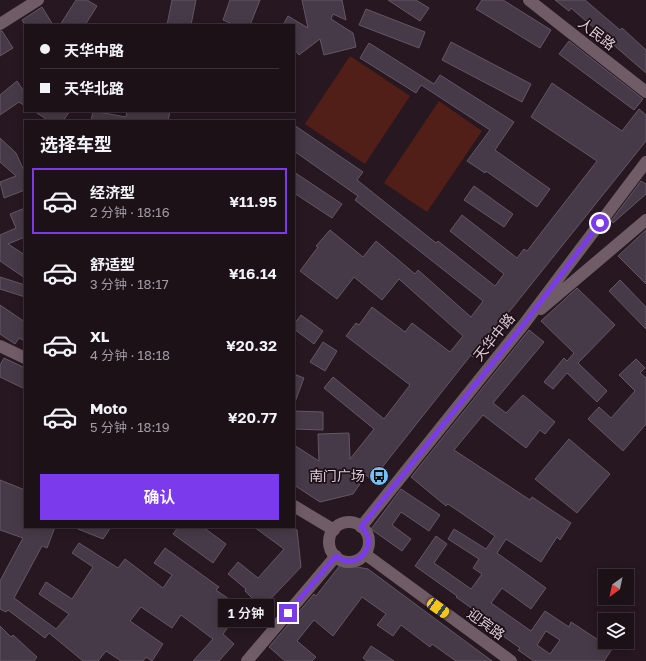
<!DOCTYPE html>
<html lang="zh">
<meta charset="utf-8">
<style>
:root{--surface:#1d1118;--page:#2a1f25;--text:#f1f3f6;--muted:#a09da2;--line:#3b3137;--accent:#7c3aed}
body{margin:0;font-family:"Golos Text","Noto Sans SC",sans-serif;background:var(--page);color:var(--text);height:100vh;display:flex;flex-direction:column;font-size:15px;white-space:nowrap}
*{box-sizing:border-box;margin:0}
p{font-size:13px;color:var(--muted)}
.icon{flex:none;width:22px;height:22px;fill:none;stroke:currentColor;stroke-width:2;stroke-linecap:round;stroke-linejoin:round}
.map{position:relative;flex:1;overflow:hidden}
.drawer{position:absolute;left:24px;top:120px;width:271px;height:408px;display:flex;flex-direction:column;background:var(--surface);border-radius:0px;box-shadow:0 2px 10px #0003,0 0 0 1px var(--line)}
.drawer>*{flex:none}
.guide{position:absolute;left:24px;top:24px;width:271px;height:88px;border-radius:0px;box-shadow:0 2px 10px #0003,0 0 0 1px var(--line);display:grid;align-content:center;height:88px;padding:0 16px;background:var(--surface)}
.needle{width:26px;rotate:213deg}
.buttons{position:absolute;left:598px;top:569px;display:grid;gap:8px}
.buttons a{display:grid;place-items:center;width:36px;height:36px;border-radius:0px;background:var(--surface);box-shadow:0 2px 10px #0003,0 0 0 1px var(--line);font-size:20px}
.end{position:absolute;width:18px;height:18px;margin:-9px;border:5px solid #7c3aed;background:#fff;box-shadow:0 0 0 2px #fff}
.from{border-radius:50%}
.bubble{position:absolute;height:28px;border-radius:0px;background:var(--surface);box-shadow:0 2px 10px #0003,0 0 0 1px var(--line);font-size:13px;font-weight:600;line-height:28px;text-align:center}
.car{position:absolute;width:12px;height:24px;margin:-12px -6px;border-radius:5px;box-shadow:0 0 3px 1px #0007;background:linear-gradient(#f5c518 24%,#345 0 40%,#f5c518 0 76%,#345 0 86%,#f5c518 0)}
.guide b{display:flex;align-items:center;gap:14px;height:38px;font-size:15px}
.guide b+b{border-top:1px solid var(--line)}
.guide i{width:10px;height:10px;background:var(--text)}
ul{padding:0;list-style:none}
li{display:flex;align-items:center;gap:12px;height:66px;margin:0 8px 6px;padding:0 8px;border:2px solid transparent;border-radius:0px}
li div{flex:1}
li b{display:block;font-size:15px}
li em{font-style:normal;font-weight:600}
li.current{border-color:var(--accent)}
li>.icon{width:36px;height:36px;stroke-width:1.5}
h2{padding:0 16px;font-size:18px;line-height:48px}
.action{display:flex;gap:8px;margin-top:auto;padding:8px 16px}
.action a{flex:1;height:46px;border-radius:0px;background:var(--accent);color:#fff;font-size:16px;font-weight:600;line-height:46px;text-align:center}
.map>svg:first-child{display:block}
.green{fill:#521e18}
.building{fill:#473a48;stroke:#655665;fill-rule:evenodd}
.lines{fill:none;stroke-linecap:round;stroke-linejoin:round}
.minor{stroke:#705c66;stroke-width:12}
.route{stroke:#7c3aed;stroke-width:5}
.labels{text-anchor:middle;stroke-width:3.5;stroke-linejoin:round;paint-order:stroke}
.street-label{font-size:14px;fill:#dbcfd5;stroke:#1d0e17}
.poi-label{font-size:14px;fill:#dbcfd5;stroke:#1d0e17;text-anchor:end}
</style>
<div class="map">
<svg width="646" height="661" viewBox="0 0 646 661">
<rect width="100%" height="100%" fill="#271720"/>
<path class="green" d="M350 56 410 96 365 164 305 124Z
M439 101 482 131 427 212 384 183Z"/>
<path class="building" d="M76 0H87L97 6 85 25H60Z
M172 0H196L191 25H167Z
M230 0H260L250 25H235L223 20Z
M302 0H342L346 20 333 14 331 19 353 33 356 47 324 55 320 39 299 55 294 49V25H283L288 16 308 28Z
M388 0H416L429 8 420 21Z
M482 0H503L551 30 540 48 476 9Z
M555 0H585L620 30 622 28 646 50V73L571 8 569 11Z
M42 7 53 25H25L22 20Z
M366 9 425 32 419 48 359 25Z
M0 31H2L13 48 0 56Z
M569 41 643 99 634 110 559 54Z
M451 42 531 84 522 102 442 60Z
M369 43 434 84 440 75 514 122 495 150 550 189 537 207 486 171 485 173 467 161 490 130 421 85 416 93 360 58Z
M17 81 25 93V106L19 102 0 115V95Z
M552 83 622 131 639 109 646 115V141L473 357 471 355 372 480 366 475 353 494 320 502 294 485V445L319 461 318 434 349 433 350 459 374 429 324 388 333 377 384 419 410 385 346 336 356 323 359 325 372 307 405 332 412 323 450 352 463 336 399 279 382 300 354 277 337 299 300 271 318 247 316 246 330 230 363 257 376 241 415 274 418 270 471 317 483 301 355 200 358 196 294 151V125L363 172 357 180 436 243 438 241 495 286 504 274 450 231 462 215 517 258 524 249 527 251 597 161 531 117Z
M34 111H70L63 121H49Z
M93 111 126 117 127 111H170L168 121H91Z
M0 138 16 153 25 173V190L4 198 0 182 16 176 0 162Z
M294 172 342 204 332 218 294 193Z
M641 181 646 184V194L613 223 611 221Z
M474 186 513 214 504 227 464 200Z
M25 208V237L8 244 25 255V278L0 261V235L16 228 10 214Z
M646 230V284L618 256Z
M0 277 25 285V297L0 289Z
M620 280 646 307V329L609 291Z
M577 288 615 325 578 363 607 391 597 402 567 373 553 389 544 382 564 358 567 361 574 353 541 321Z
M0 305 25 322V341L19 338 15 344 0 334Z
M301 315 323 331 314 344 294 329V324Z
M529 330 544 342 493 403 506 413 523 395 555 422 545 434 540 430 526 448 483 415 454 450 530 500 532 497 571 523 560 540 557 537 541 562 506 539 497 553 546 588 531 609 502 588 491 603 531 631 545 611 569 627 571 622 612 649 604 661H534L518 650 520 648 482 621 485 618 456 597 457 596 415 566 436 536 447 544 434 563 471 589 482 574 473 568 479 559 448 539 454 529 486 549 495 536 448 504 446 506 411 477ZM546 631 560 640 550 654 537 645Z
M323 342 337 351 325 371 310 362Z
M4 358 25 368V389L0 377V365Z
M636 359 645 368 640 373 646 378V424L623 451 588 419 599 407 611 418 635 391 619 375Z
M294 374 304 378 295 402H294Z
M294 411 323 412V430L294 429Z
M569 439 610 474 577 513 535 479Z
M0 480 25 490V527H55L47 548 42 546 14 598 56 629 69 614 39 594 46 582 72 599 93 567 72 553 79 543 118 568 125 559 163 588 172 575 154 563 165 548 219 587 216 590 253 616 245 627 234 619 223 634 234 644 219 661H193L213 639 181 615 172 628 141 607 130 621 163 644 152 661 146 657 143 661H121L106 651 98 661H83L49 633 45 638 8 610 6 612 0 609V581L23 538 0 530Z
M401 489 440 515 429 531 401 512 392 525 411 539 402 551 371 529Z
M73 527H111L103 539Z
M178 527H203L226 544 213 563 173 534Z
M254 527H293L297 530 301 567 262 608 245 591 246 589 228 574 238 562 258 578 284 549Z
M341 564 368 569 492 661H456L432 644 430 647 401 625 393 636 377 625 386 614 362 597 333 636 314 620 297 641 316 657 312 661H285L269 647 314 594 316 596Z
M0 626 11 637 13 635 37 657 34 661H0Z
M371 646 394 661H367L363 658Z"/>
<g class="lines">
<path class="minor" d="M529 0 646 92
M0 24 38 0
M541 309 646 220
M0 346 25 358
M294 506 334 530
M329 542a20 20 0 1 1 40 0a20 20 0 1 1-40 0Z
M361 527 524 324 646 162
M365 554 511 661
M247 661 336 556"/>
</g>
<g class="lines">
<path class="route" d="M288 613 336 556C357 573 381 543 361 527L524 324 600 223"/>
</g>
<defs>
<symbol id="bus-disc" viewBox="-11 -11 22 22"><circle r="9.5" fill="#73c1f6" stroke="#1d0e17"/><path d="M-5-6H5V4H4V6H2V4H-2V6H-4V4H-5ZM-3.5-4V0h7V-4ZM-3.5 1.2v1.5H-2V1.2ZM2 1.2v1.5H3.5V1.2Z" fill="#111"/></symbol>
</defs>
<g fill-rule="evenodd">
<use href="#bus-disc" x="368" y="465" width="22" height="22"/>
</g>
<g class="labels">
<g class="street-label">
<text transform="translate(597 34) rotate(38)" y="5">人民路</text>
<text transform="translate(494 337) rotate(-51)" y="5">天华中路</text>
<text transform="translate(486 624) rotate(36)" y="5">迎宾路</text>
</g>
<g class="poi-label">
<text x="365" y="481">南门广场</text>
</g>
</g>
</svg>
<div class="buttons">
<a><svg class="needle" viewBox="-14 -14 28 28"><path d="M0-13l5 13h-10z" fill="#e53935"/><path d="M0 13l5-13h-10z" fill="#a09da2"/></svg></a>
<a><svg class="icon" aria-label="layers" viewBox="0 0 24 24"><path d="M12 4l9 5-9 5-9-5zM3 14l9 5 9-5"/></svg></a>
</div>
<i class="end from" style="left:600px;top:223px"></i>
<i class="end" style="left:288px;top:613px"></i>
<div class="bubble" style="left:218px;top:599px;width:56px">1 分钟</div>
<i class="car" style="left:438px;top:608px;rotate:126deg"></i>
<div class="guide">
<b><i class="from"></i>天华中路</b>
<b><i></i>天华北路</b>
</div>
<section class="drawer">
<h2>选择车型</h2>
<ul>
<li class="current"><svg class="icon" aria-label="car" viewBox="0 0 24 24"><path d="M5 17H2v-5l4-1 3-4h7l3 4 3 1v5h-3M9 17h6M6 11h13"/><circle cx="7" cy="17" r="2"/><circle cx="17" cy="17" r="2"/></svg><div><b>经济型</b><p>2 分钟 · 18:16</p></div><em>¥11.95</em></li>
<li><svg class="icon" aria-label="car" viewBox="0 0 24 24"><path d="M5 17H2v-5l4-1 3-4h7l3 4 3 1v5h-3M9 17h6M6 11h13"/><circle cx="7" cy="17" r="2"/><circle cx="17" cy="17" r="2"/></svg><div><b>舒适型</b><p>3 分钟 · 18:17</p></div><em>¥16.14</em></li>
<li><svg class="icon" aria-label="car" viewBox="0 0 24 24"><path d="M5 17H2v-5l4-1 3-4h7l3 4 3 1v5h-3M9 17h6M6 11h13"/><circle cx="7" cy="17" r="2"/><circle cx="17" cy="17" r="2"/></svg><div><b>XL</b><p>4 分钟 · 18:18</p></div><em>¥20.32</em></li>
<li><svg class="icon" aria-label="car" viewBox="0 0 24 24"><path d="M5 17H2v-5l4-1 3-4h7l3 4 3 1v5h-3M9 17h6M6 11h13"/><circle cx="7" cy="17" r="2"/><circle cx="17" cy="17" r="2"/></svg><div><b>Moto</b><p>5 分钟 · 18:19</p></div><em>¥20.77</em></li>
</ul>
<div class="action"><a>确认</a></div>
</section>
</div>
